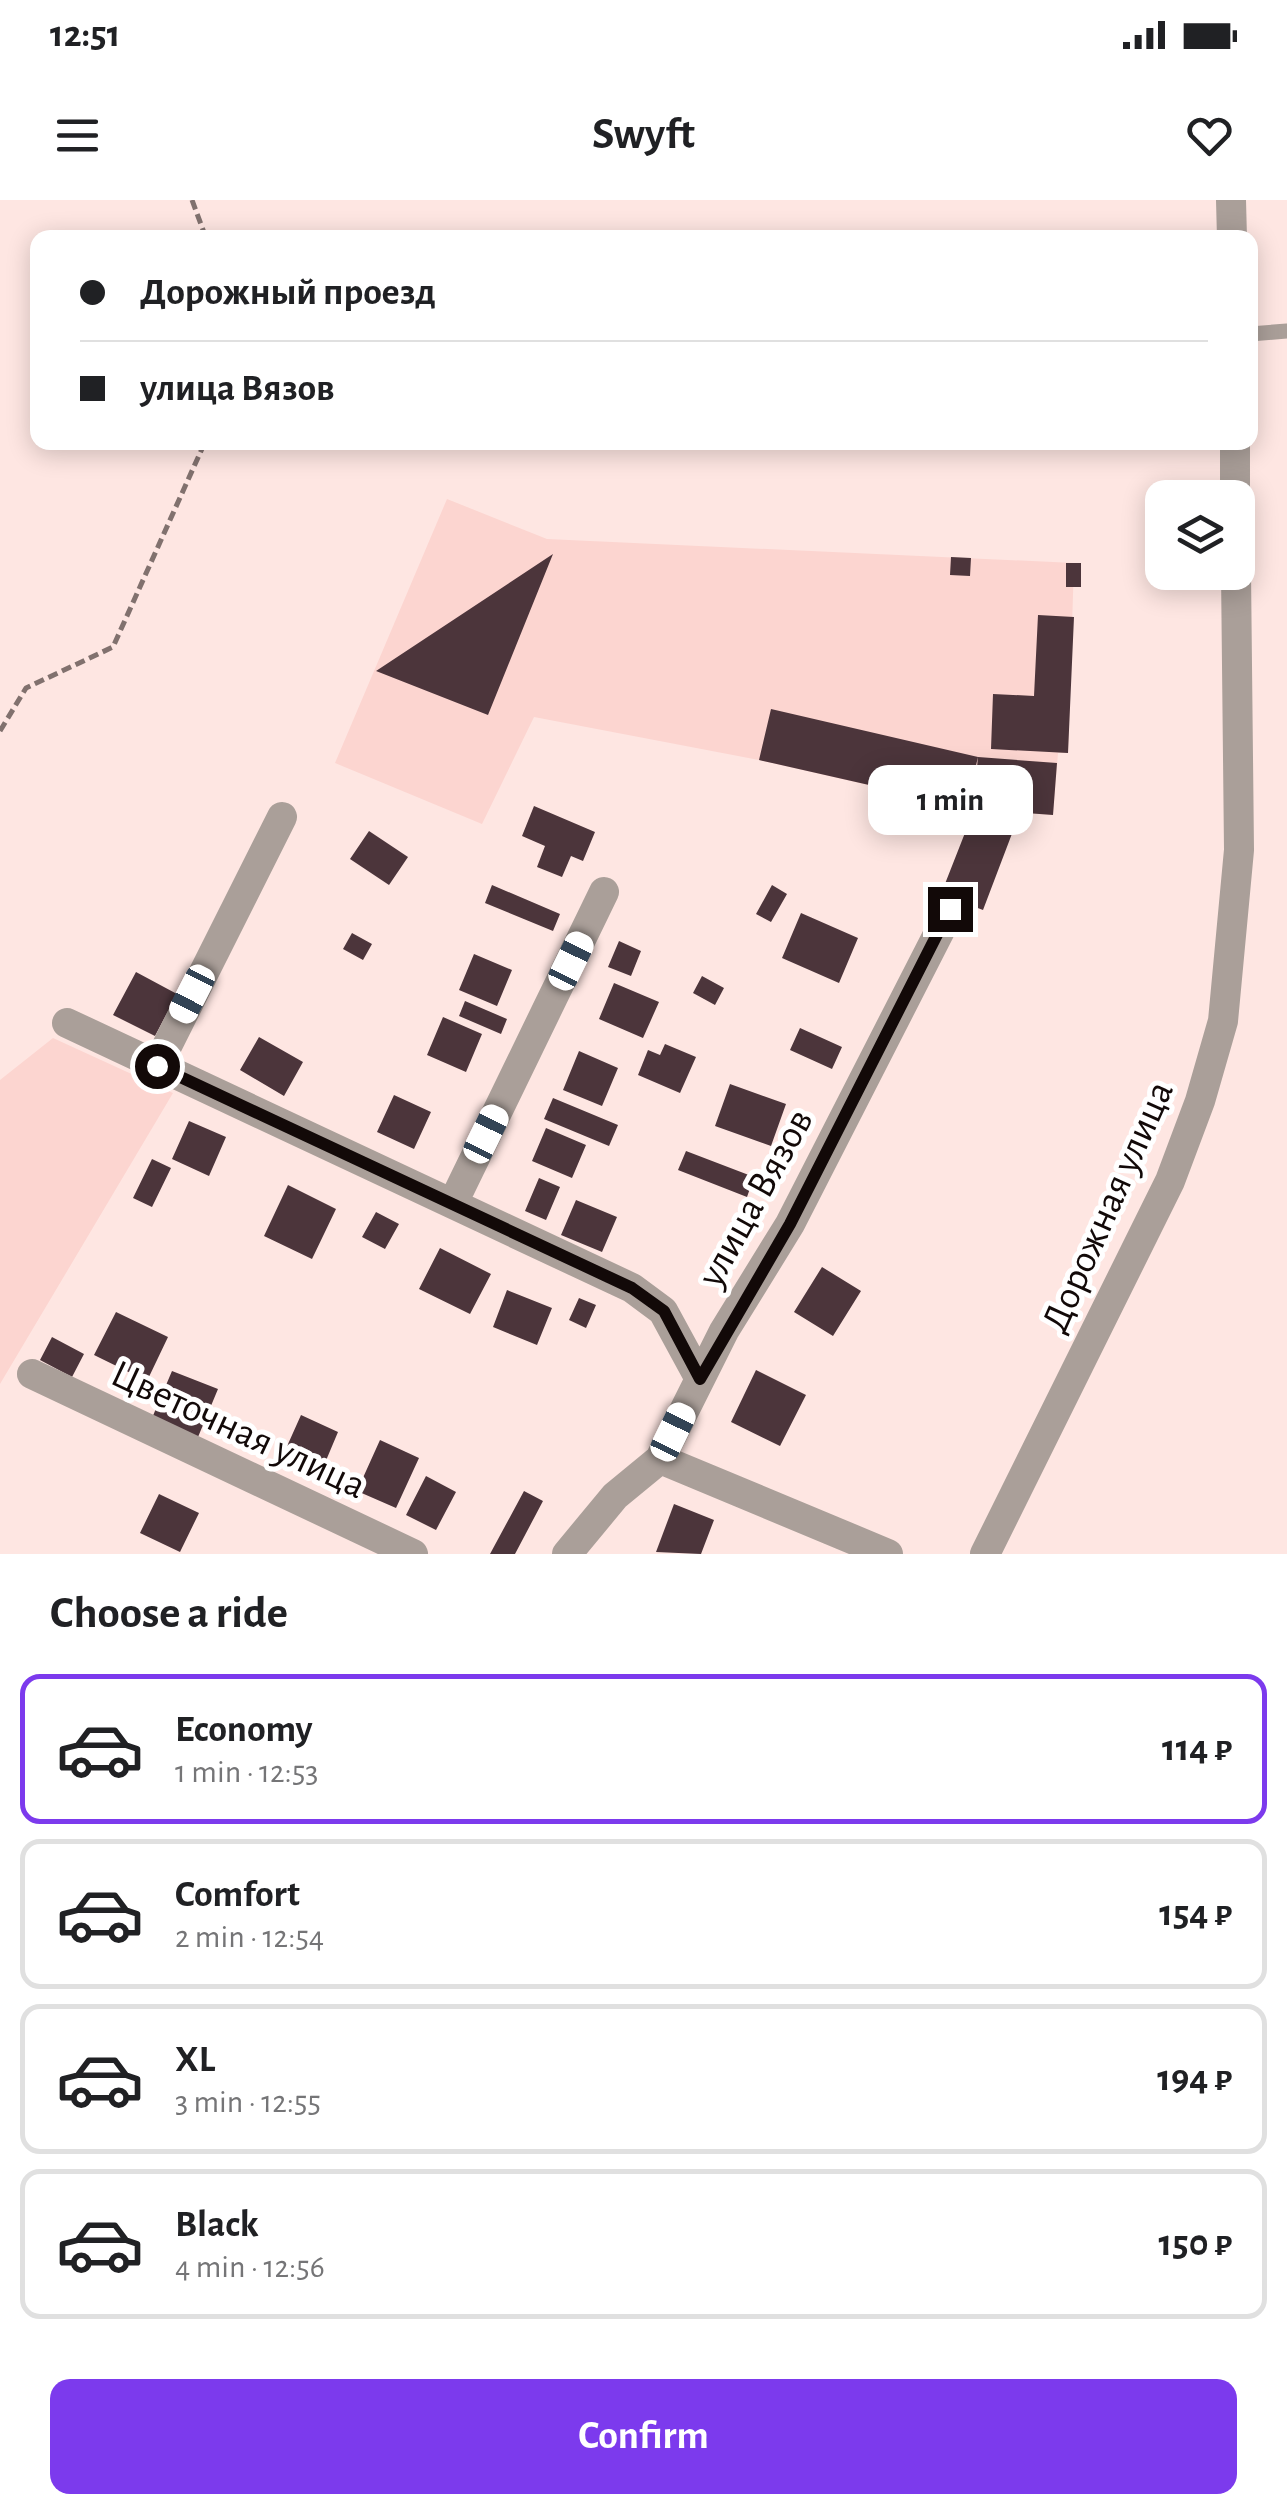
<!DOCTYPE html>
<meta charset="utf-8">
<style>
:root{--surface:#fff;--page:#f2f2f2;--text:#202124;--muted:#757577;--line:#e0e0e0;--accent:#7c3aed}
body{margin:0;font-family:"Alegreya Sans",sans-serif;background:var(--page);color:var(--text);height:100vh;display:flex;flex-direction:column;font-size:38px;white-space:nowrap}
*{box-sizing:border-box;margin:0}
p{font-size:32px;color:var(--muted)}
.icon{flex:none;width:55px;height:55px;fill:none;stroke:currentColor;stroke-width:2;stroke-linecap:round;stroke-linejoin:round}
.map{position:relative;height:1354px;overflow:hidden}
.side{display:flex;flex-direction:column;background:var(--surface);flex:1}
.side>*{flex:none}
.hud{position:absolute;left:30px;top:30px;width:1228px;height:220px;border-radius:20px;box-shadow:0 5px 25px #0003;display:grid;align-content:center;height:220px;padding:0 50px;background:var(--surface)}
.fabs{position:absolute;left:1145px;top:280px;display:grid;gap:20px}
.fabs a{display:grid;place-items:center;width:110px;height:110px;border-radius:20px;background:var(--surface);box-shadow:0 5px 25px #0003;font-size:50px}
.end{position:absolute;width:45px;height:45px;margin:-22px;border:12px solid #120908;background:#fff;box-shadow:0 0 0 5px #fff}
.from{border-radius:50%}
.bubble{position:absolute;height:70px;border-radius:20px;background:var(--surface);box-shadow:0 5px 25px #0003;font-size:32px;font-weight:600;line-height:70px;text-align:center}
.car{position:absolute;width:30px;height:60px;margin:-30px -15px;border-radius:12px;box-shadow:0 0 8px 2px #0007;background:linear-gradient(#fff 24%,#345 0 40%,#fff 0 76%,#345 0 86%,#fff 0)}
.hud b{display:flex;align-items:center;gap:35px;height:95px;font-size:38px}
.hud b+b{border-top:2px solid var(--line)}
.hud i{width:25px;height:25px;background:var(--text)}
ul{padding:0;list-style:none}
li{display:flex;align-items:center;gap:30px;height:150px;margin:0 20px 15px;padding:0 30px;border:5px solid var(--line);border-radius:20px}
li div{flex:1}
li b{display:block;font-size:38px}
li em{font-style:normal;font-weight:600}
li.on{border-color:var(--accent)}
li>.icon{width:90px;height:90px;stroke-width:1.5}
h2{padding:0 50px;font-size:45px;line-height:120px}
.button{display:flex;gap:20px;margin-top:auto;padding:20px 50px}
.button a{flex:1;height:115px;border-radius:20px;background:var(--accent);color:#fff;font-size:40px;font-weight:600;line-height:115px;text-align:center}
.status{display:flex;justify-content:space-between;align-items:center;height:70px;padding:0 50px;background:var(--surface);direction:ltr}
.status svg{height:28px;fill:currentColor}
header{display:flex;justify-content:space-between;align-items:center;height:130px;padding:0 50px;background:var(--surface);font-size:45px;font-weight:600}
.map>svg:first-child{display:block}
.built{fill:#fcd5d0}
.building{fill:#4c353b}
.lines{fill:none;stroke-linecap:round;stroke-linejoin:round}
.path{stroke:#81716e;stroke-width:5;stroke-dasharray:10 5;stroke-linecap:butt}
.service{stroke:#aa9f99;stroke-width:15}
.minor{stroke:#aa9f99;stroke-width:30}
.tertiary{stroke:#aa9f99;stroke-width:30}
.route{stroke:#120908;stroke-width:12}
.labels{text-anchor:middle;stroke-width:10;stroke-linejoin:round;paint-order:stroke}
.street-label{font-size:40px;fill:#120908;stroke:#fff}
</style>
<div class="status"><b>12:51</b><svg viewBox="0 0 49 12"><path d="M0 12V9h3v3zM5 12V6h3v6zM10 12V3h3v9zM15 12V0h3v12zM26 1h20v11H26zM47 4h2v5h-2z"/></svg></div>
<header><svg class="icon" aria-label="menu" viewBox="0 0 24 24"><path d="M4 6h16M4 12h16M4 18h16"/></svg>Swyft<svg class="icon" aria-label="heart" viewBox="0 0 24 24"><path d="M12 20l-8-8c-3-5 5-10 8-4 3-6 11-1 8 4z"/></svg></header>
<div class="map">
<svg width="1287" height="1354" viewBox="0 0 1287 1354">
<rect width="100%" height="100%" fill="#fee6e2"/>
<path class="built" d="M447 299 547 339 1074 363 1068 553H1058L1053 615 973 609 759 560 534 517 482 624 335 563Z
M53 838 173 893 0 1184V880Z"/>
<path class="building" d="M553 354 488 515 376 471Z
M951 357 971 358 970 376 950 375Z
M1066 363H1081V387H1066Z
M1038 415 1074 417 1068 553 991 549 993 494 1034 496Z
M771 509 978 557 966 607 759 560Z
M978 557 1057 563 1053 615 973 609Z
M534 606 595 632 583 661 571 656 562 677 537 667 545 646 522 636Z
M972 615 1013 631 983 710 941 694Z
M369 631 408 657 389 685 350 659Z
M492 685 560 714 553 731 485 703Z
M772 685 787 694 771 722 756 714Z
M801 713 858 738 839 783 782 758Z
M352 733 372 744 363 760 343 749Z
M619 741 641 751 631 776 608 767Z
M474 754 512 770 497 806 459 790Z
M136 772 177 794 155 836 113 815Z
M702 776 724 788 715 805 693 793Z
M614 783 659 802 643 838 599 819Z
M465 801 507 819 501 834 459 816Z
M443 817 482 834 466 872 427 855Z
M800 828 842 847 832 869 790 850Z
M259 837 303 862 284 896 240 870Z
M665 844 696 857 680 893 638 875 648 850 660 855Z
M579 851 618 868 602 906 563 890Z
M730 884 786 904 771 946 715 926Z
M394 895 431 912 414 949 377 932Z
M553 898 618 925 609 946 544 919Z
M189 921 226 937 209 976 172 959Z
M546 928 586 945 572 978 532 961Z
M686 951 754 977 747 997 678 970Z
M152 959 171 968 152 1007 133 998Z
M539 978 560 987 546 1020 525 1011Z
M288 985 336 1009 312 1059 264 1036Z
M576 1000 617 1017 602 1052 561 1035Z
M376 1012 399 1024 385 1049 362 1037Z
M440 1048 491 1074 470 1114 419 1089Z
M822 1067 861 1091 833 1136 794 1112Z
M507 1090 552 1108 537 1145 493 1127Z
M579 1098 596 1105 586 1128 569 1120Z
M116 1112 168 1137 147 1181 94 1155Z
M52 1137 84 1154 72 1177 40 1160Z
M756 1170 806 1195 780 1246 731 1222Z
M172 1171 218 1189 198 1237 152 1218Z
M301 1215 338 1232 322 1270 284 1253Z
M380 1240 419 1258 396 1308 357 1291Z
M426 1276 456 1292 436 1330 406 1315Z
M524 1291 543 1301 515 1354H490Z
M159 1294 199 1313 180 1352 140 1333Z
M674 1304 714 1320 701 1354 656 1352Z"/>
<g class="lines">
<path class="path" d="M192 0 206 38
M0 531 26 488 113 447 205 242"/>
<path class="service" d="M1250 134 1287 131"/>
<path class="minor" d="M67 823 632 1088 663 1111 700 1179
M157 866 282 617
M453 1003 604 692
M32 1174 413 1354
M660 1259 888 1354
M567 1354 615 1296 660 1259 724 1131 790 1024 951 709"/>
<path class="tertiary" d="M1231 0 1232 38
M1235 242V298
M985 1354 1170 981 1200 901 1223 821 1239 650 1236 372"/>
</g>
<g class="lines">
<path class="route" d="M157 866 632 1088 664 1111 700 1179 790 1024 950 709"/>
</g>
<g class="labels">
<g class="street-label">
<text transform="translate(754 997) rotate(-61)" y="14">улица Вязов</text>
<text transform="translate(1106 1006) rotate(-66)" y="14">Дорожная улица</text>
<text transform="translate(239 1228) rotate(25)" y="14">Цветочная улица</text>
</g>
</g>
</svg>
<div class="fabs">
<a><svg class="icon" aria-label="layers" viewBox="0 0 24 24"><path d="M12 4l9 5-9 5-9-5zM3 14l9 5 9-5"/></svg></a>
</div>
<i class="end from" style="left:157px;top:866px"></i>
<i class="end" style="left:950px;top:709px"></i>
<div class="bubble" style="left:868px;top:565px;width:165px">1 min</div>
<i class="car" style="left:571px;top:761px;rotate:26deg"></i>
<i class="car" style="left:192px;top:794px;rotate:207deg"></i>
<i class="car" style="left:486px;top:934px;rotate:26deg"></i>
<i class="car" style="left:673px;top:1232px;rotate:26deg"></i>
<div class="hud">
<b><i class="from"></i>Дорожный проезд</b>
<b><i></i>улица Вязов</b>
</div>
</div>
<section class="side">
<h2>Choose a ride</h2>
<ul>
<li class="on"><svg class="icon" aria-label="car" viewBox="0 0 24 24"><path d="M5 17H2v-5l4-1 3-4h7l3 4 3 1v5h-3M9 17h6M6 11h13"/><circle cx="7" cy="17" r="2"/><circle cx="17" cy="17" r="2"/></svg><div><b>Economy</b><p>1 min · 12:53</p></div><em>114 ₽</em></li>
<li><svg class="icon" aria-label="car" viewBox="0 0 24 24"><path d="M5 17H2v-5l4-1 3-4h7l3 4 3 1v5h-3M9 17h6M6 11h13"/><circle cx="7" cy="17" r="2"/><circle cx="17" cy="17" r="2"/></svg><div><b>Comfort</b><p>2 min · 12:54</p></div><em>154 ₽</em></li>
<li><svg class="icon" aria-label="car" viewBox="0 0 24 24"><path d="M5 17H2v-5l4-1 3-4h7l3 4 3 1v5h-3M9 17h6M6 11h13"/><circle cx="7" cy="17" r="2"/><circle cx="17" cy="17" r="2"/></svg><div><b>XL</b><p>3 min · 12:55</p></div><em>194 ₽</em></li>
<li><svg class="icon" aria-label="car" viewBox="0 0 24 24"><path d="M5 17H2v-5l4-1 3-4h7l3 4 3 1v5h-3M9 17h6M6 11h13"/><circle cx="7" cy="17" r="2"/><circle cx="17" cy="17" r="2"/></svg><div><b>Black</b><p>4 min · 12:56</p></div><em>150 ₽</em></li>
</ul>
<div class="button"><a>Confirm</a></div>
</section>
